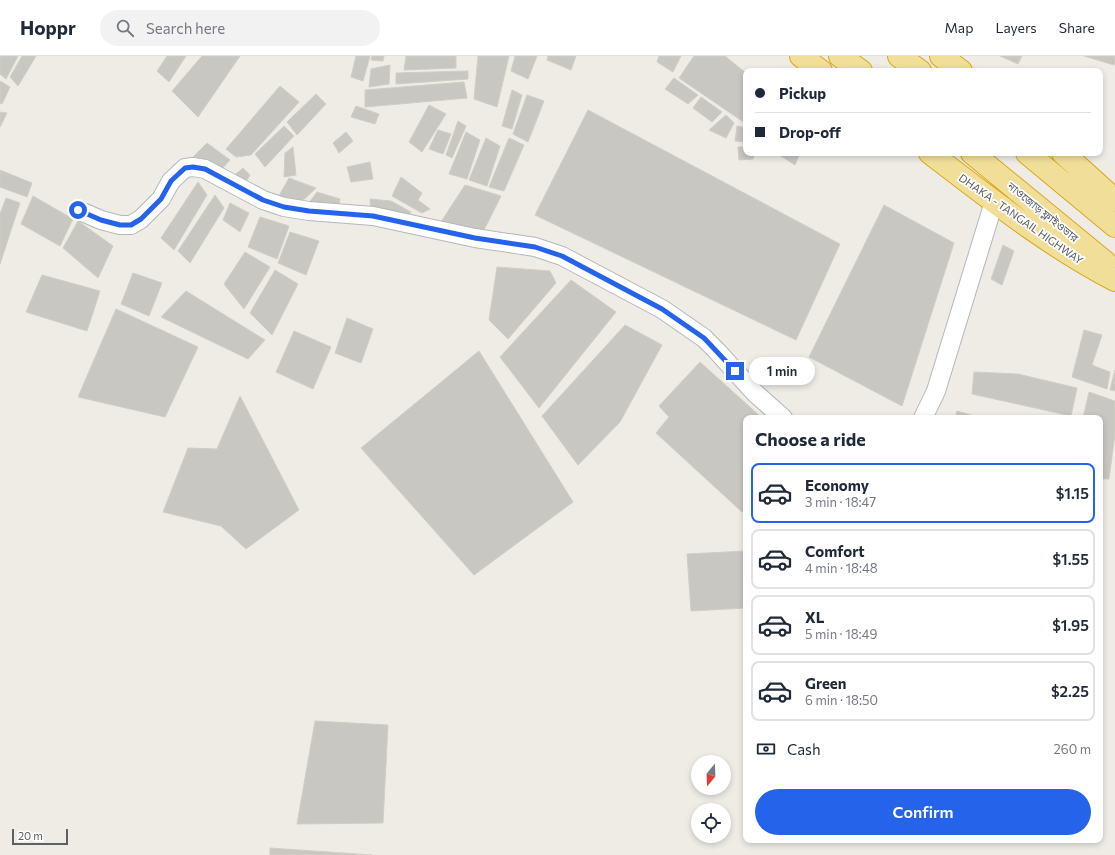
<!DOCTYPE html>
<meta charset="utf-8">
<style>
:root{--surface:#fff;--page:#f2f2f3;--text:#1f2937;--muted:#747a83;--line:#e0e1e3;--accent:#2563eb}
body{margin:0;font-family:Commissioner,"Noto Sans Bengali",sans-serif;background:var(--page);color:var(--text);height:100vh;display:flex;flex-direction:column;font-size:15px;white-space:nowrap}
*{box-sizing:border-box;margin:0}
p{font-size:13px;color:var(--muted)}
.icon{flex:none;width:22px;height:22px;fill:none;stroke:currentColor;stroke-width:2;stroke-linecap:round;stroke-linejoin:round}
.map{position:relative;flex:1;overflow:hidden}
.side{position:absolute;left:743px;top:359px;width:360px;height:428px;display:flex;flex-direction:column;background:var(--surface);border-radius:8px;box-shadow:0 2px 6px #0003}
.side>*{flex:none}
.top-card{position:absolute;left:743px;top:12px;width:360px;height:88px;border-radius:8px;box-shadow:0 2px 6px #0003;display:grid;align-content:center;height:88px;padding:0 12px;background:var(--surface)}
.needle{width:26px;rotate:199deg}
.buttons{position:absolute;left:691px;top:699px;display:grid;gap:8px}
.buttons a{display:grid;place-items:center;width:40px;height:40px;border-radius:50%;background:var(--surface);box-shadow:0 2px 6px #0003;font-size:20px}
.scale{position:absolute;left:12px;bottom:10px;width:56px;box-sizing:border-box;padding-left:4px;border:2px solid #5d6064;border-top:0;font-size:11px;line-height:14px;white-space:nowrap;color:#5d6064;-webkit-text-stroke:3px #fff;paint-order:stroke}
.end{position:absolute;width:18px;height:18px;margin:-9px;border:5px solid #2563eb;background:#fff;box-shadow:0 0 0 2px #fff}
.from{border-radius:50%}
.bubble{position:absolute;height:28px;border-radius:14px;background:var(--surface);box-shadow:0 2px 6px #0003;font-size:13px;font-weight:600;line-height:28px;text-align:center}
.top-card b{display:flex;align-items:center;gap:14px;height:38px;font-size:15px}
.top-card b+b{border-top:1px solid var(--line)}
.top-card i{width:10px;height:10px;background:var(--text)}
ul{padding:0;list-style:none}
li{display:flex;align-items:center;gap:12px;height:60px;margin:0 8px 6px;padding:0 4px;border:2px solid var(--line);border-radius:8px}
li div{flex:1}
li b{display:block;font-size:15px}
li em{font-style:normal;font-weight:600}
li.selected{border-color:var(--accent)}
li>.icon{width:36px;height:36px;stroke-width:1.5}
h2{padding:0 12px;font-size:18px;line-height:48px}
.pay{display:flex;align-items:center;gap:10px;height:44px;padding:0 12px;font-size:15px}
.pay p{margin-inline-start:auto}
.primary-button{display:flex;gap:8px;margin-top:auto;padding:8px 12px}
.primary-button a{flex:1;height:46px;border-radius:24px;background:var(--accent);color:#fff;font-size:16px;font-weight:600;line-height:46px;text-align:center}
header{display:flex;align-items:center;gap:24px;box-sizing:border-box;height:56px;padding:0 20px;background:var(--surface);border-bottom:1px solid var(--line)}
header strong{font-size:19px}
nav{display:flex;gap:22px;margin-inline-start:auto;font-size:14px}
.search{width:280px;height:36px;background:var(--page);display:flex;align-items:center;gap:10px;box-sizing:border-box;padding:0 14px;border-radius:22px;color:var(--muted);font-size:15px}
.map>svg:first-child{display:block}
.building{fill:#c9c7c2;stroke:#d2cec4}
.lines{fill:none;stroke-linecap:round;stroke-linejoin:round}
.street-casing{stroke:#b6b7bb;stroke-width:20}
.highway-casing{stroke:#daa719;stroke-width:24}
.street{stroke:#fff;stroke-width:18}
.highway{stroke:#f1df99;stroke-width:22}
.route{stroke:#2563eb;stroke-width:5}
.labels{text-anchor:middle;stroke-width:3.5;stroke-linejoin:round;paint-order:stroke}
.street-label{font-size:11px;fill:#5d6064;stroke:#fff}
</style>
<header>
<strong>Hoppr</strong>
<div class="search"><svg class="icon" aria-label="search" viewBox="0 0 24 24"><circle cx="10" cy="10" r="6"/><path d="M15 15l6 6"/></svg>Search here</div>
<nav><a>Map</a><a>Layers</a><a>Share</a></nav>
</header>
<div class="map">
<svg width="1115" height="799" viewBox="0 0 1115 799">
<rect width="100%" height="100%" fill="#eeece5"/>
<path class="building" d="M0 0H18L6 23 0 18Z
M22 0H36L18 30 10 21Z
M167 0H186L169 26 157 15Z
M202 0H240L198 61 172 35Z
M356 0H370L363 25 351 21Z
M372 0H384L383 5 371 4Z
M406 0H456V12L404 14Z
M478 0H509L497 51 474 43Z
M515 0H537L528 23 511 15Z
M548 0H576L571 14 547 4Z
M659 0H681L673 16 657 6Z
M694 0H725L746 17 745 67 679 22Z
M1000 0H1022L1018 8Z
M1084 0H1115V5L1114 9Z
M390 9 389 28 369 31 371 13Z
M468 15V23L396 28V17Z
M674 22 698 39 688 48 665 33Z
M0 25 10 31 2 48 0 47Z
M464 26 467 42 365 51V34Z
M280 30 299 46 251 99 236 101 226 93Z
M512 34 522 39 512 73 502 70Z
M316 38 326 48 297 79 287 66Z
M527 39 544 45 528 86 513 78Z
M701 41 722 56 712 66 693 52Z
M429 49 446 58 422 96 409 86Z
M356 50 379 58 375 68 351 61Z
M588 54 840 188 796 284 535 159Z
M0 56 7 57 0 71Z
M726 59 734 67 726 82 709 74Z
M458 65 466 70 452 102 446 99Z
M284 70 294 80 265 111 255 98Z
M737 70 746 72V86L735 85Z
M438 74 451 78 443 98 429 93Z
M346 76 353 85 339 97 333 87Z
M466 76 480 84 467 123 449 118Z
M486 82 500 90 487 130 469 124Z
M509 82 524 89 504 135 489 131Z
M207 87 230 104 219 116 193 101Z
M293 91 296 119 284 121 285 97Z
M738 91H746V97H754L753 103 739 104Z
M776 97H800L795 109Z
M370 106 373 123 351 126 347 111Z
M243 112 250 119 243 130 231 122Z
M0 114 32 127 27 141 0 131Z
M401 121 422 137 418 144 430 153 422 157 392 140Z
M289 122 316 132 298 149 276 145Z
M198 126 207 139 174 194 161 182Z
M465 129 501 140 482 178 439 169Z
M317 136 340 143 338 155 305 152Z
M215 139 224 152 190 207 178 195Z
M33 140 73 163 60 190 21 168Z
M6 142 20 147 0 208V158Z
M370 143 391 145 411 156 406 163 371 157Z
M230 147 249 157 240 176 223 164Z
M884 149 954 187 902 350 809 301Z
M260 161 289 170 277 203 248 191Z
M78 165 113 190 98 222 63 192Z
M290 176 319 185 306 219 278 207Z
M1003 189 1014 195 1002 229 991 223Z
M245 196 270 211 244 253 224 228Z
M497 211 550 215 556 227 508 283 489 264Z
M275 214 298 228 272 279 250 257Z
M133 217 162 227 149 260 121 248Z
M42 219 100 235 87 275 26 256Z
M571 224 616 256 539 352 500 301Z
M186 235 265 284 248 303 161 261Z
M116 253 198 291 165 361 78 341Z
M347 262 373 273 361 307 335 297Z
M625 269 662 289 620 366 578 409 542 360Z
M1084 274 1102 279 1092 309 1110 316 1107 333 1072 321Z
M294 275 331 291 313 333 276 316Z
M479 295 573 446 474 519 361 392Z
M700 306 762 362H746V452L742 456 656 377 669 361 659 350Z
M1115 314V335L1110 334Z
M974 316 1018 318 1077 332 1071 360 972 338Z
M1089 336 1115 345V378L1109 423H1100V362H1083Z
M240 340 299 454 246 493 221 470 163 456 188 392 217 393Z
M957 355 981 362H955Z
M746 495V552L691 555 687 498Z
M315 665 388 669 383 767 297 768Z
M270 792 372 799H270Z"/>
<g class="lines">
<defs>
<path id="street" d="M78 154 101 164 120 169H131L141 163 161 143 171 125 185 112 193 111 205 113 263 144 284 151 309 155 373 160 475 182 535 191 562 200 662 253 704 282 716 294 755 337 783 362
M923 362 936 335 994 146"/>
<path id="highway" d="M801 0 821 15
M840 0 861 15
M899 0 920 15
M941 0 961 15
M930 97C989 142 1049 190 1115 224
M972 97 1105 206
M1027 97 1115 170
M1063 97 1115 144"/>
</defs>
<use href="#street" class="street-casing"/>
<use href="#highway" class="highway-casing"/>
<use href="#street" class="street"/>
<use href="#highway" class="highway"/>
</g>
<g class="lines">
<path class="route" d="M78 154 101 164 120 169H131L141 163 161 143 171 125 185 112 193 111 205 113 263 144 284 151 309 155 373 160 475 182 535 191 562 200 662 253 704 282 735 315"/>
</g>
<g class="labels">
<g class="street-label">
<text transform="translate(1043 156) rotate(39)" y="4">নাওজোড় ফ্লাইওভার</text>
<text transform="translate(1021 163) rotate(35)" y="4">DHAKA - TANGAIL HIGHWAY</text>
</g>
</g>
</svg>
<div class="buttons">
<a><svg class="needle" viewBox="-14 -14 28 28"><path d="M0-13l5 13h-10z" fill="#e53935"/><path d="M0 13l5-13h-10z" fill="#747a83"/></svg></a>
<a><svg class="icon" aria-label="locate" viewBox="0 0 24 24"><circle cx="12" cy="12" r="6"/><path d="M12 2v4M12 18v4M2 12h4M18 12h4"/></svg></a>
</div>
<div class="scale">20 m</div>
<i class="end from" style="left:78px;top:154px"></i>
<i class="end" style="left:735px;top:315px"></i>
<div class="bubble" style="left:749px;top:301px;width:66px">1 min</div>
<div class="top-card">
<b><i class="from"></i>Pickup</b>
<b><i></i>Drop-off</b>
</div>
<section class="side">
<h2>Choose a ride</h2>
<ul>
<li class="selected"><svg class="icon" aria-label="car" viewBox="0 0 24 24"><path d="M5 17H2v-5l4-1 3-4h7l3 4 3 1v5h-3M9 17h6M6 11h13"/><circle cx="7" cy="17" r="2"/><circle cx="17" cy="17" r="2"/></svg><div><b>Economy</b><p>3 min · 18:47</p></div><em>$1.15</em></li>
<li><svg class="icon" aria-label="car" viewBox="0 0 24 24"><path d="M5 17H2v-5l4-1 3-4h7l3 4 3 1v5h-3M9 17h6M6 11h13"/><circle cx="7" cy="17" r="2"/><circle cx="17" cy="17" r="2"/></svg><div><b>Comfort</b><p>4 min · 18:48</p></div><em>$1.55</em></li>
<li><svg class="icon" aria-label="car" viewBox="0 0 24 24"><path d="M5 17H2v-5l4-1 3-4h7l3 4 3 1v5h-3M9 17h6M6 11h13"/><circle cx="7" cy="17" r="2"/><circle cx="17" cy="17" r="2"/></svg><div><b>XL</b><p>5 min · 18:49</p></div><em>$1.95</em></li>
<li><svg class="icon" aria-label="car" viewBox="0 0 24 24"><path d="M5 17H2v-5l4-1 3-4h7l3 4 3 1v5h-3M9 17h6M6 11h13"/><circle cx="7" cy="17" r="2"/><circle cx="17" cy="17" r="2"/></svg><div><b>Green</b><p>6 min · 18:50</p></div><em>$2.25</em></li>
</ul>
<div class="pay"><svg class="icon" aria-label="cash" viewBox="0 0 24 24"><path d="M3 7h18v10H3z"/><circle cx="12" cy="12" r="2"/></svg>Cash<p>260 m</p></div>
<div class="primary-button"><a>Confirm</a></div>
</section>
</div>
